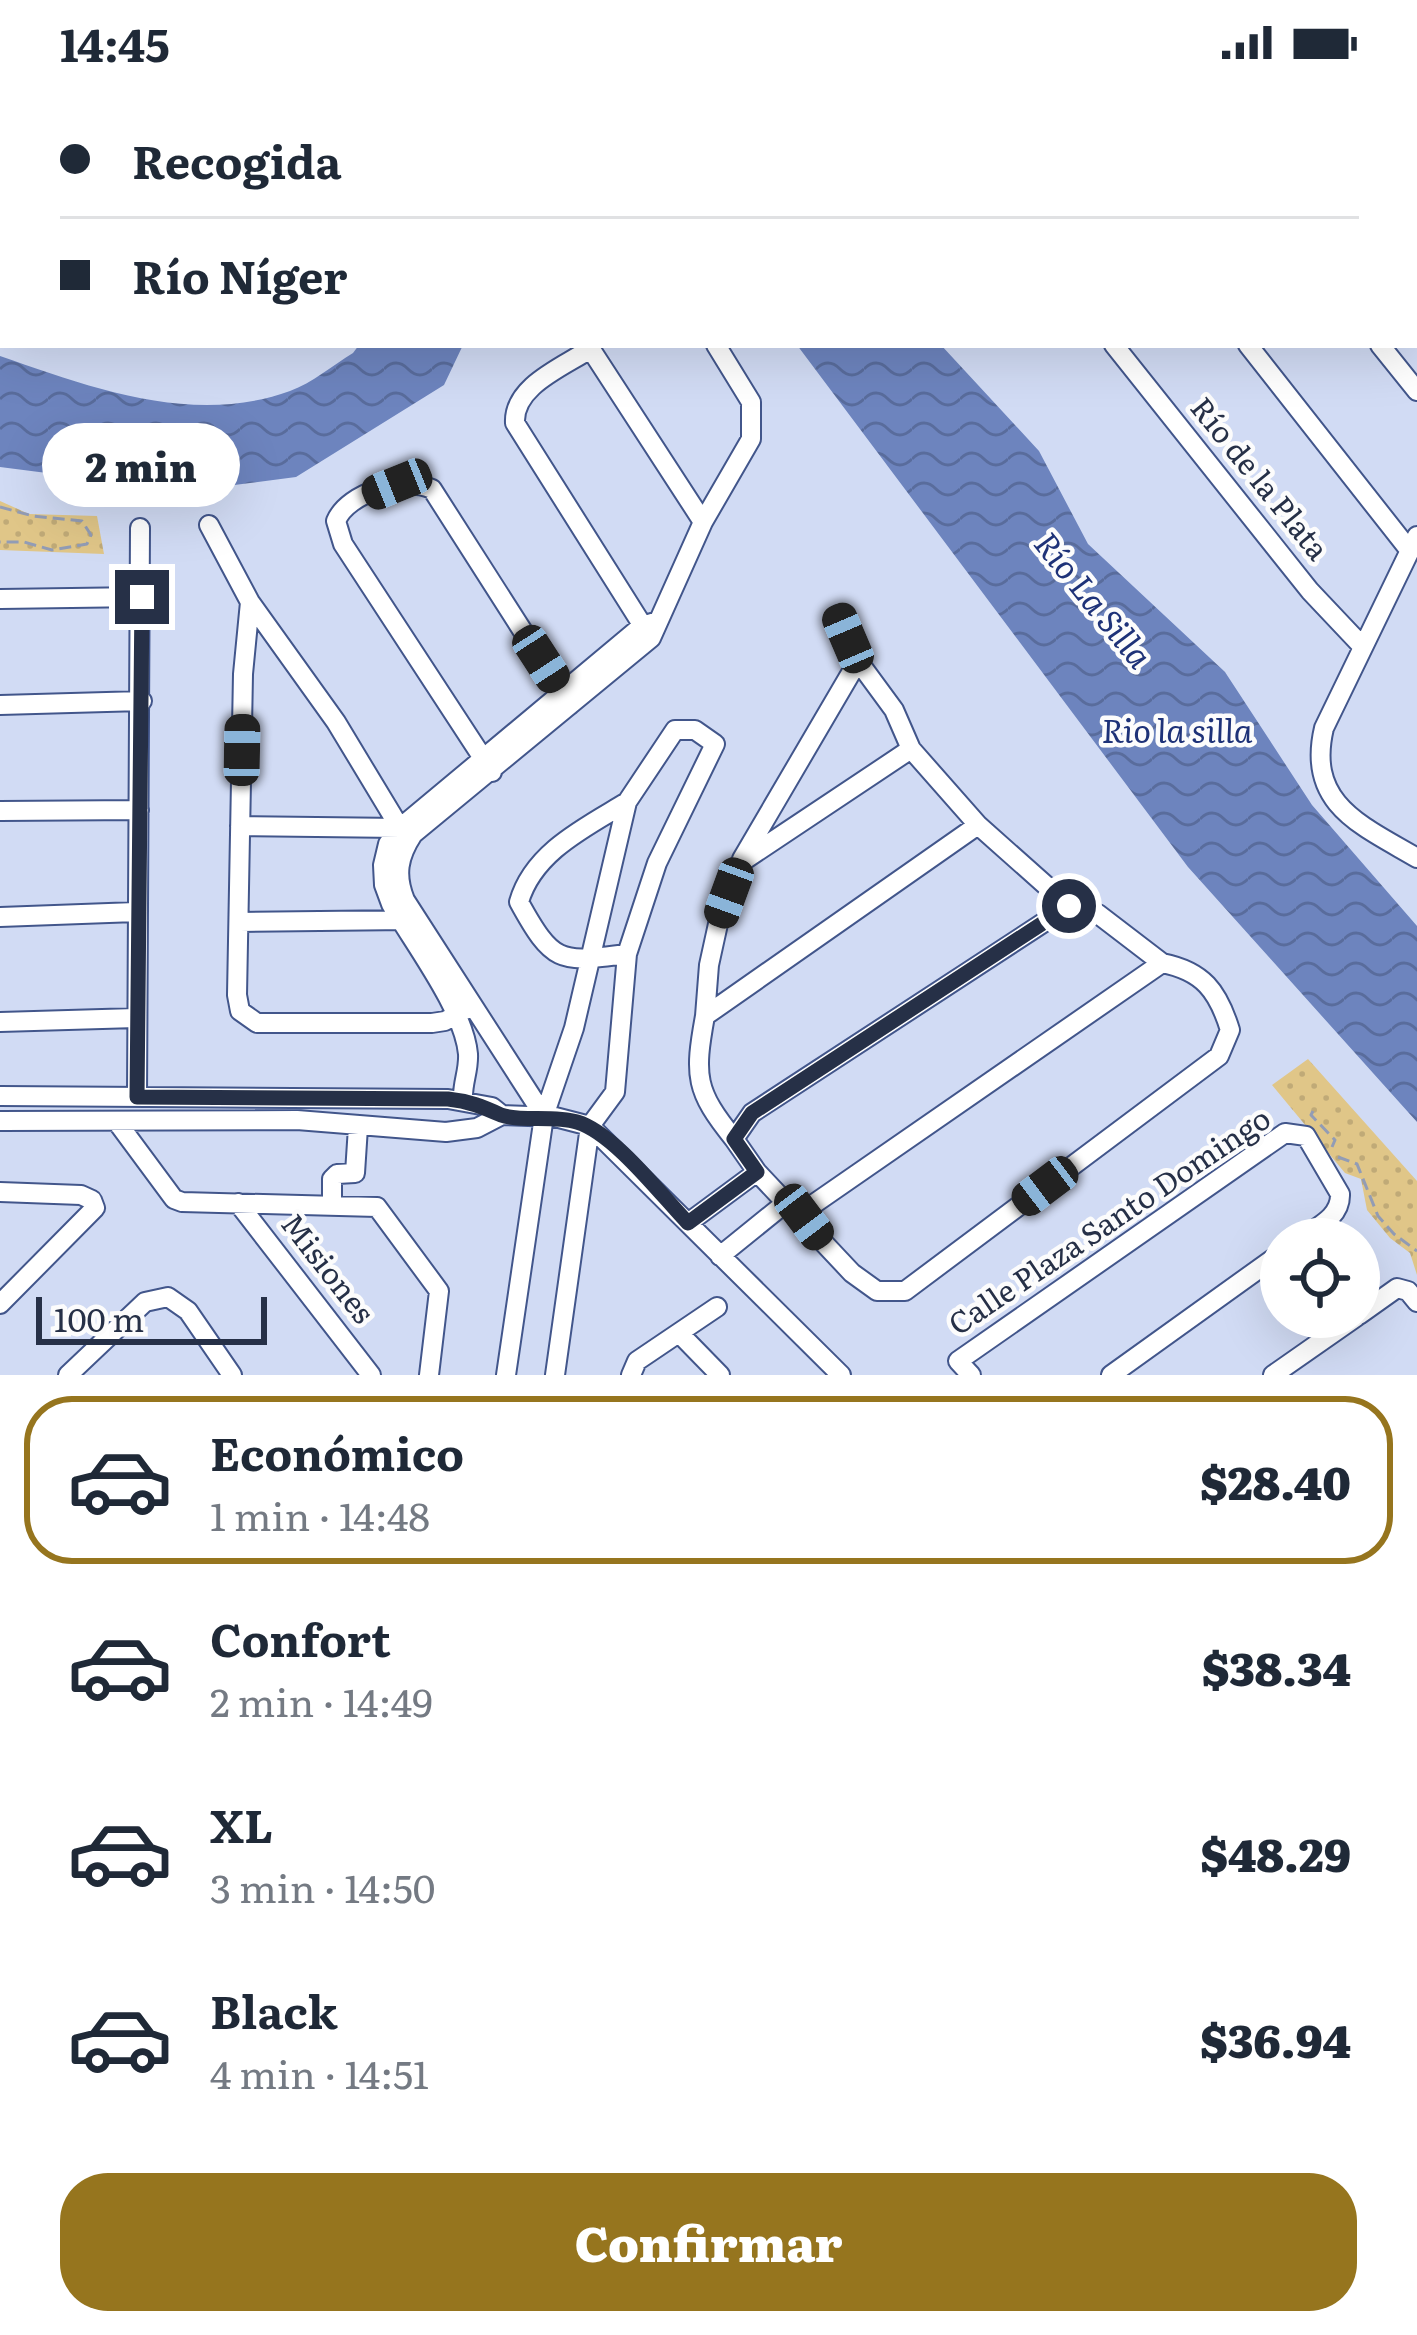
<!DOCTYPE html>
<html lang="es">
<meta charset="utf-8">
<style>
:root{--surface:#fff;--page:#f6f6f7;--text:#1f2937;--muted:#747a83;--line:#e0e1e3;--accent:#96751e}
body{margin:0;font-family:Literata,serif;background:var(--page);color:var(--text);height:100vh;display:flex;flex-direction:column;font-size:45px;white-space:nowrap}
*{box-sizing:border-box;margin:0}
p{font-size:39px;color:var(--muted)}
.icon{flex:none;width:66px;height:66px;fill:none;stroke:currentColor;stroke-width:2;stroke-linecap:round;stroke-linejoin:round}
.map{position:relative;height:1291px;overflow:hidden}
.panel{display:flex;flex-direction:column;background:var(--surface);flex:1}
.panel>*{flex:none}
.top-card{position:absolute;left:0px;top:0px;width:1419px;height:264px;box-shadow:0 12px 48px #0002;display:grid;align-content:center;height:264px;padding:0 60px;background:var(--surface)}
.buttons{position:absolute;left:1260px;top:1134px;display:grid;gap:24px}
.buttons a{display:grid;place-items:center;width:120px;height:120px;border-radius:50%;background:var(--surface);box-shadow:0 12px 48px #0002;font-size:60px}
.scale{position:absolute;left:36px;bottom:30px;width:231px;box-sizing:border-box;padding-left:12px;border:6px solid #263047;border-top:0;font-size:33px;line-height:42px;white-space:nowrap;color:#263047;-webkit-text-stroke:9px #fcfcfc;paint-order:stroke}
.end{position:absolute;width:54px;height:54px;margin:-27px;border:15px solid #263047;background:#fff;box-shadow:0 0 0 6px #fff}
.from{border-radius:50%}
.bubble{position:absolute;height:84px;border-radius:42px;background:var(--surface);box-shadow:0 12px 48px #0002;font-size:39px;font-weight:800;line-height:84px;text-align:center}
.car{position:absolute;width:36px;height:72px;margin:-36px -18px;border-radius:15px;box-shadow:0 0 9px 3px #0007;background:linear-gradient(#222 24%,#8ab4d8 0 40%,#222 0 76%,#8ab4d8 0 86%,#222 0)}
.top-card b{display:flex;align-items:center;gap:42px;height:114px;font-size:45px}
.top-card b+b{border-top:3px solid var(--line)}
.top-card i{width:30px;height:30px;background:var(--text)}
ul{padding:21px 0 0;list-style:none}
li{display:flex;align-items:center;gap:36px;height:168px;margin:0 24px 18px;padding:0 36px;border:6px solid transparent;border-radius:48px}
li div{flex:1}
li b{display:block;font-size:45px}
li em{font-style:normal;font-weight:800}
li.on{border-color:var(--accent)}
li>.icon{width:108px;height:108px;stroke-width:1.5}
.button{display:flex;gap:24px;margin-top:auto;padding:24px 60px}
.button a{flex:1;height:138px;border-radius:48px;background:var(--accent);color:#fff;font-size:48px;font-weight:800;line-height:138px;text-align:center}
.status{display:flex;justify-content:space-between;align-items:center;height:84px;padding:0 60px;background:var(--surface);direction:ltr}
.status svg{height:33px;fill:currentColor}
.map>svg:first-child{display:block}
.park{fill:url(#park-dots)}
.water{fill:url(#water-waves)}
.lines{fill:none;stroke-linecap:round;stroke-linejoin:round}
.minor-casing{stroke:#42568b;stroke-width:22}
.path{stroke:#929cb5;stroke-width:3;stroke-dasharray:12 6;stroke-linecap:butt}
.minor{stroke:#fff;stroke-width:18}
.route{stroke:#263047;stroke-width:15}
.labels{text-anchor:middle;stroke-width:9;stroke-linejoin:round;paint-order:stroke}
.street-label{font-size:30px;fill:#263047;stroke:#fcfcfc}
.water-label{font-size:33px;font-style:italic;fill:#1e3278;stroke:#fcfcfc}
</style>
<div class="status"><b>14:45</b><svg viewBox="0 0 49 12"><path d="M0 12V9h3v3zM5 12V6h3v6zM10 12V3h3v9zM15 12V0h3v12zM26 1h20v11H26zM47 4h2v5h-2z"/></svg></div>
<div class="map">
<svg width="1417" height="1291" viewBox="0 0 1417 1291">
<defs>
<pattern id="park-dots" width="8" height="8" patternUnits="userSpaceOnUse" patternTransform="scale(3)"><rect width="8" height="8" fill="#e0c688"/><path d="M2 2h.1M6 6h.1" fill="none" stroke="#c0aa77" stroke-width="1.8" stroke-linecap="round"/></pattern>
<pattern id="water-waves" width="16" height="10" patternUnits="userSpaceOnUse" patternTransform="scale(3)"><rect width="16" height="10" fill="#6d84be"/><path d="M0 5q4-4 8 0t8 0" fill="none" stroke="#596c9c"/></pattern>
</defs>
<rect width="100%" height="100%" fill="#d1dbf4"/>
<path class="park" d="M0 0H126L3 3V78Z
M1123 0H1384L1381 3Z
M0 417 29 430 97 432 104 470 0 466Z
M1308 975 1417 1097V1191L1410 1169 1390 1154 1367 1126 1361 1095 1345 1089 1272 1001Z"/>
<path class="water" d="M479 0H717L723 3H478Z
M359 261H463L444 301 296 393 187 407 0 383V272C92 304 193 342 290 307 312 299 333 281 353 269Z
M797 261H941L1039 367 1088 460 1225 588 1312 721 1417 842V1038L1188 783Z"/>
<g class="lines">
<defs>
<path id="minor" d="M166 0 171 3
M341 0 346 3
M767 0 771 3
M983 0 986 3
M1123 0 1125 3
M124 3 126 0
M451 3 453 0
M1045 3 1047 0
M1072 3 1074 0
M1381 3 1384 0
M0 78H3
M1416 137 1417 139
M588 261 703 438
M1114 261 1310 507 1362 562
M1248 261 1410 467
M1380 261 1417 307
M590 265C563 283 513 302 515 339L648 550
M209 441 250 518 336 638 400 744 408 748
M1417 452 1324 644C1306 720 1361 741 1417 774
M0 515 142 513
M250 518 243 590 237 911 240 927 257 939H432L445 937 472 922
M838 531 858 577 894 626 911 665 978 741 1069 822 1098 830 1162 879
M0 621 142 617
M492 688 343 460 336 437C348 408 405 392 432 405L570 621
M627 718C586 743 533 768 519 818 554 882 561 878 627 870
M0 727 139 726
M240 742 400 744
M742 775 858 577
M0 833 136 828
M240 838 407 836
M705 932 709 881 718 840 740 779 911 665
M0 938 136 934
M0 1012 448 1015 492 1023 502 1031
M137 1013 140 444
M463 1016C462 999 469 987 468 970 464 925 414 860 391 820L384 801 383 781 388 760 400 744 642 542 658 537
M502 1031 555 1033 590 1042 841 1291
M544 1032 405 816C395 791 398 773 413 750L651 554 703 438 751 355V318L716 261
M0 1037 297 1036 446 1048 477 1044 502 1031
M117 1038 174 1115 182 1118 377 1123 439 1207 429 1291
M734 1055C695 1007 694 992 705 932L978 741
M0 1108 81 1111 92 1116 95 1124 0 1220
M238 1119 371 1291
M332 1120V1095L337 1090 355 1089 358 1043
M804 1133 808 1124 1162 879C1203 887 1218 907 1230 946L1219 972 905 1207H877L852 1189 757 1088 734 1055 752 1029 1069 822
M688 1139 757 1088
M720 1172 788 1117
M1359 1231 1397 1204 1408 1207 1417 1218
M679 1249 720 1291
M68 1291 145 1218 168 1213 188 1227 232 1291
M506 1291 544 1032 574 944 627 718 675 646H695L715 660 657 779 627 870 615 1008 590 1042 555 1291
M631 1291 637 1277 717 1223
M971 1291 958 1277 1285 1049 1306 1052 1340 1110C1341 1133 1317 1143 1300 1155
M1111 1291 1281 1169
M1273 1291 1356 1233"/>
</defs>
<use href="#minor" class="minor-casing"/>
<path class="path" d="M0 423 33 432 82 437 91 451 87 460 52 466 24 458H0
M1313 1027 1311 1031 1335 1056 1332 1063
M1338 1073 1357 1080 1378 1132 1394 1150 1417 1167"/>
<use href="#minor" class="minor"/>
</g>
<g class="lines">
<path class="route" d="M142 513 137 1013 448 1015C469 1017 483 1023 501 1031 520 1038 554 1031 577 1038 614 1049 661 1111 688 1139L757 1088 734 1055 752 1029 1069 822"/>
</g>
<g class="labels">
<g class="street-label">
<text transform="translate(1259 395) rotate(51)" y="10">Río de la Plata</text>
<text transform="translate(1110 1138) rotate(-34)" y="10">Calle Plaza Santo Domingo</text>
<text transform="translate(327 1185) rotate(52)" y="10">Misiones</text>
</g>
<g class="water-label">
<text transform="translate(1093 516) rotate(51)" y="12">Río La Silla</text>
<text x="1177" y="659">Rio la silla</text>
</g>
</g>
</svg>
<div class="buttons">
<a><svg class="icon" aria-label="locate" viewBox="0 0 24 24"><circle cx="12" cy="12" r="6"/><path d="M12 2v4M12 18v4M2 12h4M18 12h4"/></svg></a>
</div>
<div class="scale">100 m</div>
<i class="end from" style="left:1069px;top:822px"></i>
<i class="end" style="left:142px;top:513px"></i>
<div class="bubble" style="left:42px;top:339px;width:198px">2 min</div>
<i class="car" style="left:397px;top:400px;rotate:248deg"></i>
<i class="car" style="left:848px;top:554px;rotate:337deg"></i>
<i class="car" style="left:541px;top:575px;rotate:147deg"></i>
<i class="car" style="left:242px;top:666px;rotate:1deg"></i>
<i class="car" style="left:729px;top:809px;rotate:200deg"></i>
<i class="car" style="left:1045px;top:1102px;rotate:233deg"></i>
<i class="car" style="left:804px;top:1133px;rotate:143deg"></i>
<div class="top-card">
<b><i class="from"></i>Recogida</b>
<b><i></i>Río Níger</b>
</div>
</div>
<section class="panel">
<ul>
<li class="on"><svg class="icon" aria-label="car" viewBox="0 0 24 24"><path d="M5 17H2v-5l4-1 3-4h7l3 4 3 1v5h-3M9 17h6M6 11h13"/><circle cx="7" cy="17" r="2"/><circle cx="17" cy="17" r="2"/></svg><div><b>Económico</b><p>1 min · 14:48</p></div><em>$28.40</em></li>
<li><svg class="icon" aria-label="car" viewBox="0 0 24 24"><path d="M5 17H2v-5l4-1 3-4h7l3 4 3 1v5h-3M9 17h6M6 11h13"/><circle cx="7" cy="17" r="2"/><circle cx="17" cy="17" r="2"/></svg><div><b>Confort</b><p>2 min · 14:49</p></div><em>$38.34</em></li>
<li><svg class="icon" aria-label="car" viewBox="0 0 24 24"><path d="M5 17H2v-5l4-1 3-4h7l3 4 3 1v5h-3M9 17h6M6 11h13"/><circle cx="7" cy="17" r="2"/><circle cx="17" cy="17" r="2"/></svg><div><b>XL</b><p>3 min · 14:50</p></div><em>$48.29</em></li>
<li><svg class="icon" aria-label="car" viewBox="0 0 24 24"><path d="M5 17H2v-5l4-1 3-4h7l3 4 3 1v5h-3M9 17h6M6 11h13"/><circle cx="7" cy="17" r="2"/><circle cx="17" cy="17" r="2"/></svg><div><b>Black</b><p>4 min · 14:51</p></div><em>$36.94</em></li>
</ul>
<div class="button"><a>Confirmar</a></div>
</section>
